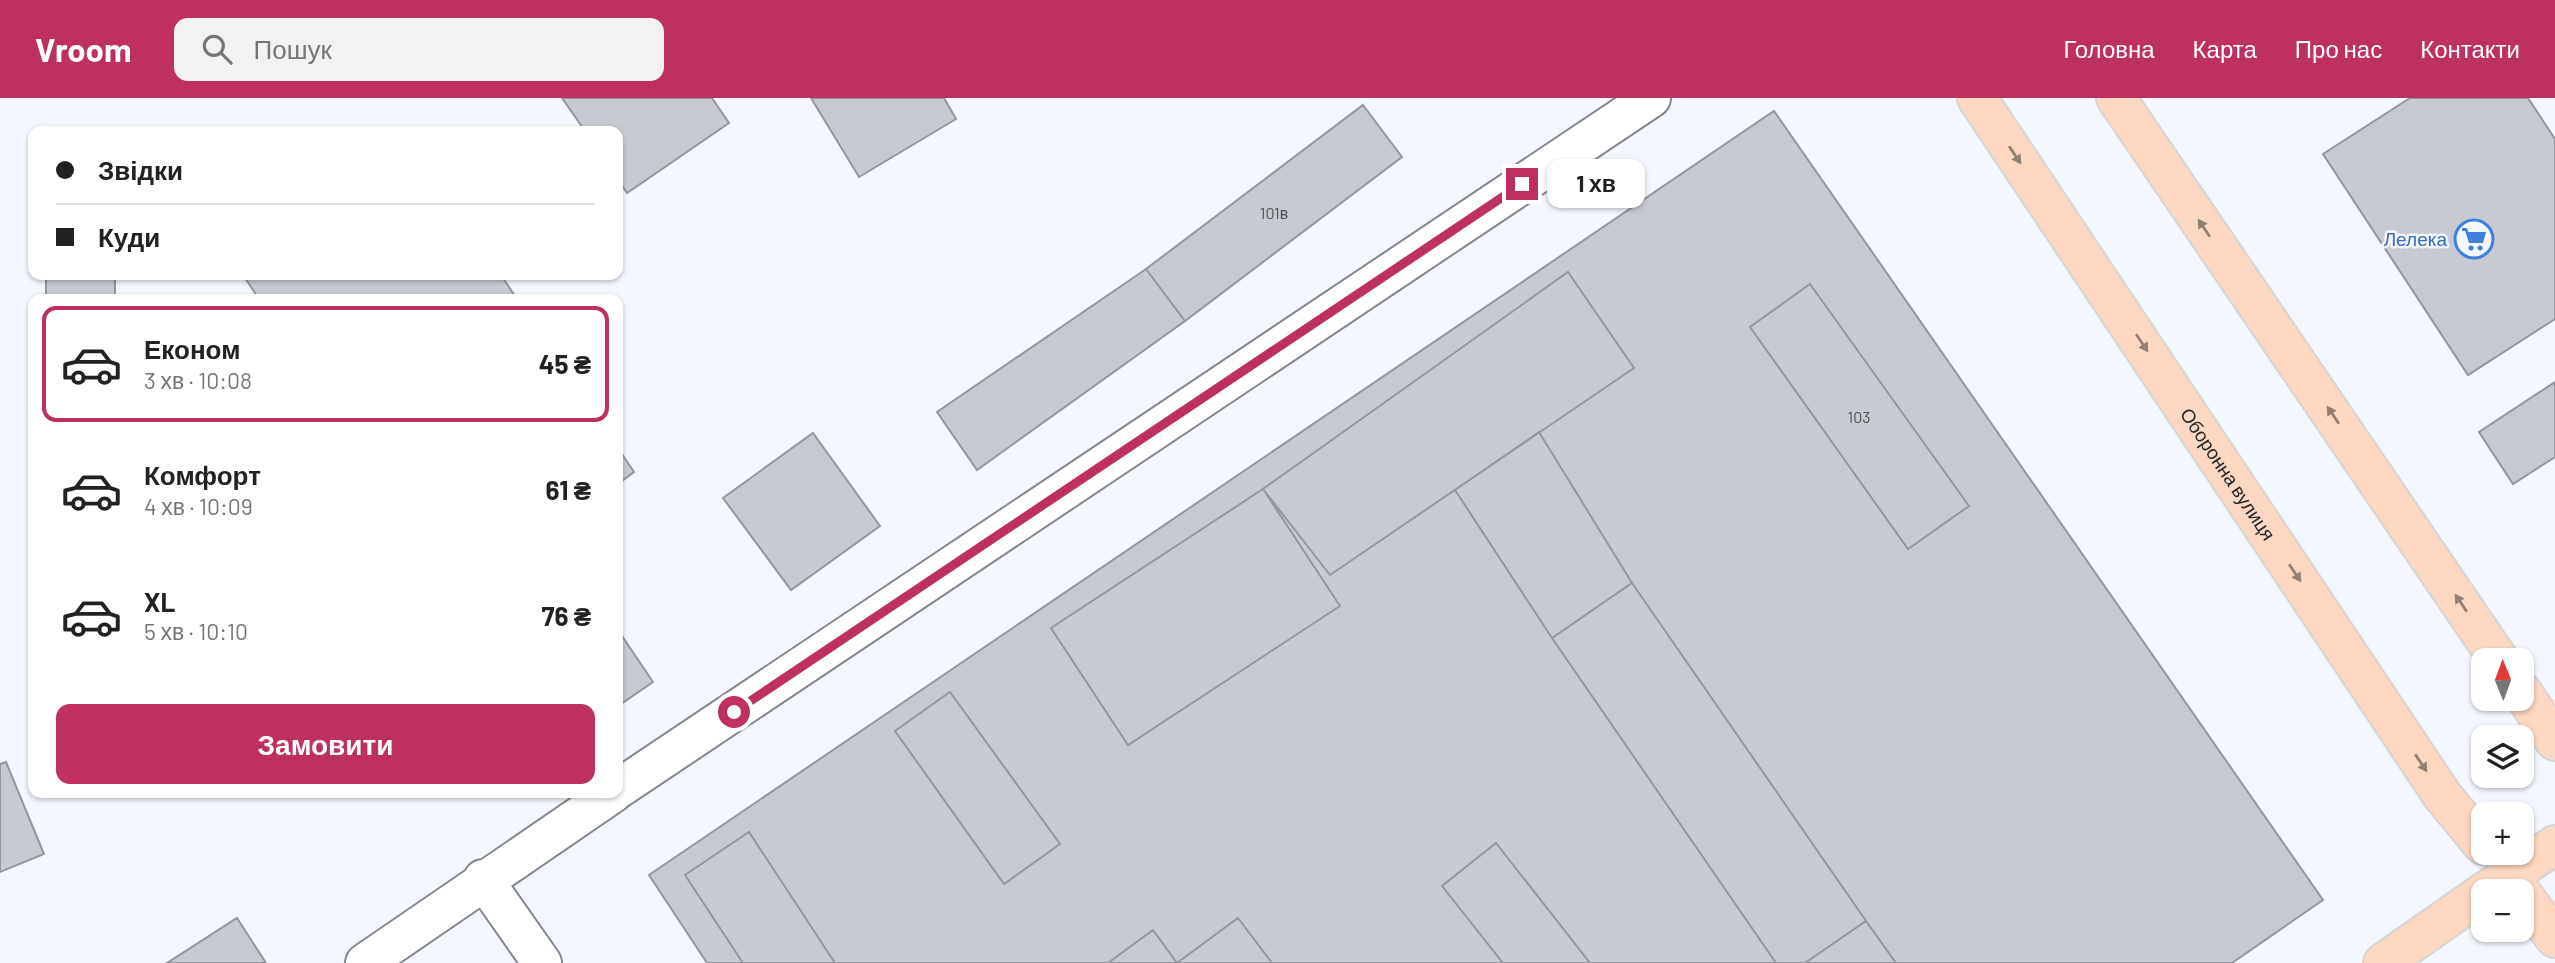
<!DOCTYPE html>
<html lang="uk">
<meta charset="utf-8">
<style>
:root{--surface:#fff;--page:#f2f2f2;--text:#222;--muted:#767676;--line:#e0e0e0;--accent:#bd3061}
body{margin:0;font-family:Barlow,sans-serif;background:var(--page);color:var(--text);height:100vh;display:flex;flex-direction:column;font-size:26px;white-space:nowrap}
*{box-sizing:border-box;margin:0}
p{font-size:23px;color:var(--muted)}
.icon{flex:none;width:38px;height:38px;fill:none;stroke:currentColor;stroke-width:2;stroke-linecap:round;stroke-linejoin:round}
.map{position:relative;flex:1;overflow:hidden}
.side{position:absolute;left:28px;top:196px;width:595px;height:504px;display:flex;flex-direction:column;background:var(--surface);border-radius:14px;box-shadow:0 2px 5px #0004}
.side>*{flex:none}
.banner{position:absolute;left:28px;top:28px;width:595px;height:154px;border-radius:14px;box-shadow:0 2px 5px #0004;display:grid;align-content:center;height:154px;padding:0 28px;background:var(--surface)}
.needle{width:46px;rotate:359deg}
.tools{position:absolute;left:2471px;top:550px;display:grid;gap:14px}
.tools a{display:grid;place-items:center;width:63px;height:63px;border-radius:14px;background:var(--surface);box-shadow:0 2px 5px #0004;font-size:35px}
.end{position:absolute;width:32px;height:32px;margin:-16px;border:9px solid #bd3061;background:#fff;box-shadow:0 0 0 4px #fff}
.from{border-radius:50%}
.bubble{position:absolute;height:49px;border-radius:14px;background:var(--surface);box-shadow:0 2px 5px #0004;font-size:23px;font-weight:700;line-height:49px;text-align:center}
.banner b{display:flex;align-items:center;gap:24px;height:66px;font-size:26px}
.banner b+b{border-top:2px solid var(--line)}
.banner i{width:18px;height:18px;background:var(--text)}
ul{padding:12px 0 0;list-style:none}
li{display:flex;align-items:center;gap:21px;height:116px;margin:0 14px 10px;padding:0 14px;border:4px solid transparent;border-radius:14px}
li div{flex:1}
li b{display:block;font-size:26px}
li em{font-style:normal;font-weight:700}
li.selected{border-color:var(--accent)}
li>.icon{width:63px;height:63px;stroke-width:1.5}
.primary-button{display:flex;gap:14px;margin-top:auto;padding:14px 28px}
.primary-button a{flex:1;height:80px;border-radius:14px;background:var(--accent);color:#fff;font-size:28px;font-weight:700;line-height:80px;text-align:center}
header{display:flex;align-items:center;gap:42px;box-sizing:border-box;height:98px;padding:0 35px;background:var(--accent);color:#fff}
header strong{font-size:33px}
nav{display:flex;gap:38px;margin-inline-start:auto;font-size:24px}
.search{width:490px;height:63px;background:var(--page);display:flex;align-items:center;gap:18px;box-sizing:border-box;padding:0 24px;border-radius:14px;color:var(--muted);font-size:26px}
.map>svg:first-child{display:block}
.building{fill:#c7cbd1;stroke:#93979d;stroke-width:2}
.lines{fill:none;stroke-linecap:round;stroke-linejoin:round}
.minor-casing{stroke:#84878d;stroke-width:42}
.major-casing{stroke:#d4d4d4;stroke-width:42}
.minor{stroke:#fff;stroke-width:38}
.major{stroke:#fcd7c2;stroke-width:38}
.oneway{fill:#917f76}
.route{stroke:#bd3061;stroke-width:9}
.labels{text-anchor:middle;stroke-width:5;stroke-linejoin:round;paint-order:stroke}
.number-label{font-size:16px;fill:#4e5053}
.shop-label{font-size:19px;fill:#366cbe;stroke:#f4f7fe;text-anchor:end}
.street-label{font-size:19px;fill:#262729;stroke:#f4f7fe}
</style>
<header>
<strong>Vroom</strong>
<div class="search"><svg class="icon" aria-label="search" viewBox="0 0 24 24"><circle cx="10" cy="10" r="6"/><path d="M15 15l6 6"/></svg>Пошук</div>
<nav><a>Головна</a><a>Карта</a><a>Про нас</a><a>Контакти</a></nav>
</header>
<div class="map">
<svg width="2555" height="865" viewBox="0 0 2555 865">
<rect width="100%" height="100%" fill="#f4f7fe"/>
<path class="building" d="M562 0H712L729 25 627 95 618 81V33H585Z
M811 0H944L956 21 859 79Z
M2410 0H2528L2555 41V221L2468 277 2323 56Z
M1363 7 1402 59 1185 223 1146 171Z
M1774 13 2323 802 2232 865H707L649 777Z
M1146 171 1185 223 977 372 937 314Z
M1568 174 1634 270 1330 477 1263 391Z
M46 177H115V201H46Z
M243 177H501L517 201H259Z
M1810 186 1969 408 1908 451 1750 229Z
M2555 284V359L2513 386 2479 334Z
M1539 334 1632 485 1552 540 1455 392Z
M813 335 880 428 791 492 723 400Z
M618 350 634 374 618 386Z
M1263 391 1340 508 1128 647 1051 530Z
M1632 485 1866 823 1805 865H1776L1552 540Z
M618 532 653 584 618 608Z
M950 594 1060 746 1004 786 895 633Z
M6 664 44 756 0 774V666Z
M749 734 835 865H743L685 777Z
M1496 745 1590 865H1503L1442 788Z
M237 820 266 865H167Z
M1238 820 1272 865H1177Z
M1866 823 1896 865H1805Z
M1153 832 1177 865H1108Z"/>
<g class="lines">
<defs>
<path id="minor" d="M618 691 1651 0
M483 781 542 865
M365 865 613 695"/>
<g id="major">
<path id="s1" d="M1977 0 2442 697 2483 747"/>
<path d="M2116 0 2499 562"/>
<path d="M2522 594 2555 643"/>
<path d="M2486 793 2555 747"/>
<path d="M2522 796 2555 840"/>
<path d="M2383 865 2483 795"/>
</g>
</defs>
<use href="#minor" class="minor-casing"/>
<use href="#major" class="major-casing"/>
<use href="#minor" class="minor"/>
<use href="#major" class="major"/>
</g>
<defs><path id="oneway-solid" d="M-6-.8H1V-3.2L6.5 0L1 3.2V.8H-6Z" transform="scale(1.75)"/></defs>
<g class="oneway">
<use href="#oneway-solid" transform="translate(2015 57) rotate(56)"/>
<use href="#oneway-solid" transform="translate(2204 130) rotate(-124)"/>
<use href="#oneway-solid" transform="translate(2142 245) rotate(56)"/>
<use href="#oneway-solid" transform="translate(2333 317) rotate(-124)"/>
<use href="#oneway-solid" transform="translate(2295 475) rotate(56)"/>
<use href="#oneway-solid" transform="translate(2461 505) rotate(-124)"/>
<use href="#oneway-solid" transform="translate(2421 665) rotate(56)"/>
</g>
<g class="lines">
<path class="route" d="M734 614 1522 86"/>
</g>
<defs>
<symbol id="supermarket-ring" viewBox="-11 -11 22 22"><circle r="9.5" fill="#f4f7fe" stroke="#3f7fe0" stroke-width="1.5"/><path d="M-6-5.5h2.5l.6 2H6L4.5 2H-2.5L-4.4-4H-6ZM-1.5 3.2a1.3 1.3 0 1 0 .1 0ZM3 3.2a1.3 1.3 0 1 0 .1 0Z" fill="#3f7fe0"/></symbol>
</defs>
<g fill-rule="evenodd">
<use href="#supermarket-ring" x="2452" y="119" width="44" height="44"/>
</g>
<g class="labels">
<g class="number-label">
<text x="1274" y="121">101в</text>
<text x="1859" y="325">103</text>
</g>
<g class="shop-label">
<text x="2447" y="148">Лелека</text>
</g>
<g class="street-label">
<text dy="7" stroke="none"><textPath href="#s1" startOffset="452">Оборонна вулиця</textPath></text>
</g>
</g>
</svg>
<div class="tools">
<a><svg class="needle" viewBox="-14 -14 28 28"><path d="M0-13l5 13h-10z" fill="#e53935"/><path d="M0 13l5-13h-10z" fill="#767676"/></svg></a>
<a><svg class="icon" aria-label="layers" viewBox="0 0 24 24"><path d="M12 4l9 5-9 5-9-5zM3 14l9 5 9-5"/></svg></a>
<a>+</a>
<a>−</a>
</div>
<i class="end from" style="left:734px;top:614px"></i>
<i class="end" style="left:1522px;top:86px"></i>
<div class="bubble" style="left:1547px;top:61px;width:98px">1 хв</div>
<div class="banner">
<b><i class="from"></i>Звідки</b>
<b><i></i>Куди</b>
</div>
<section class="side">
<ul>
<li class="selected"><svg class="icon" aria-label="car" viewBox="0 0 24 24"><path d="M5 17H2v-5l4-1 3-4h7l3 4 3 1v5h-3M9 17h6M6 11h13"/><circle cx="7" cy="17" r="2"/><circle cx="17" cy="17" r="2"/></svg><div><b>Економ</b><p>3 хв · 10:08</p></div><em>45 ₴</em></li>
<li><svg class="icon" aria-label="car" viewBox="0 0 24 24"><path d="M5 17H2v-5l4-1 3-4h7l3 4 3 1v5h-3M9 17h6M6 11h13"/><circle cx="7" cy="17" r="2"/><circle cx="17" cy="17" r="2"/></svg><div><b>Комфорт</b><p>4 хв · 10:09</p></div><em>61 ₴</em></li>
<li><svg class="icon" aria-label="car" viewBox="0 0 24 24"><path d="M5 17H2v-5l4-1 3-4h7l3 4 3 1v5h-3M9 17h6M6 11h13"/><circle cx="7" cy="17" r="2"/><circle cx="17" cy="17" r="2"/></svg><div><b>XL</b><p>5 хв · 10:10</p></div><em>76 ₴</em></li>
</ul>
<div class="primary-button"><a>Замовити</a></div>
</section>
</div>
